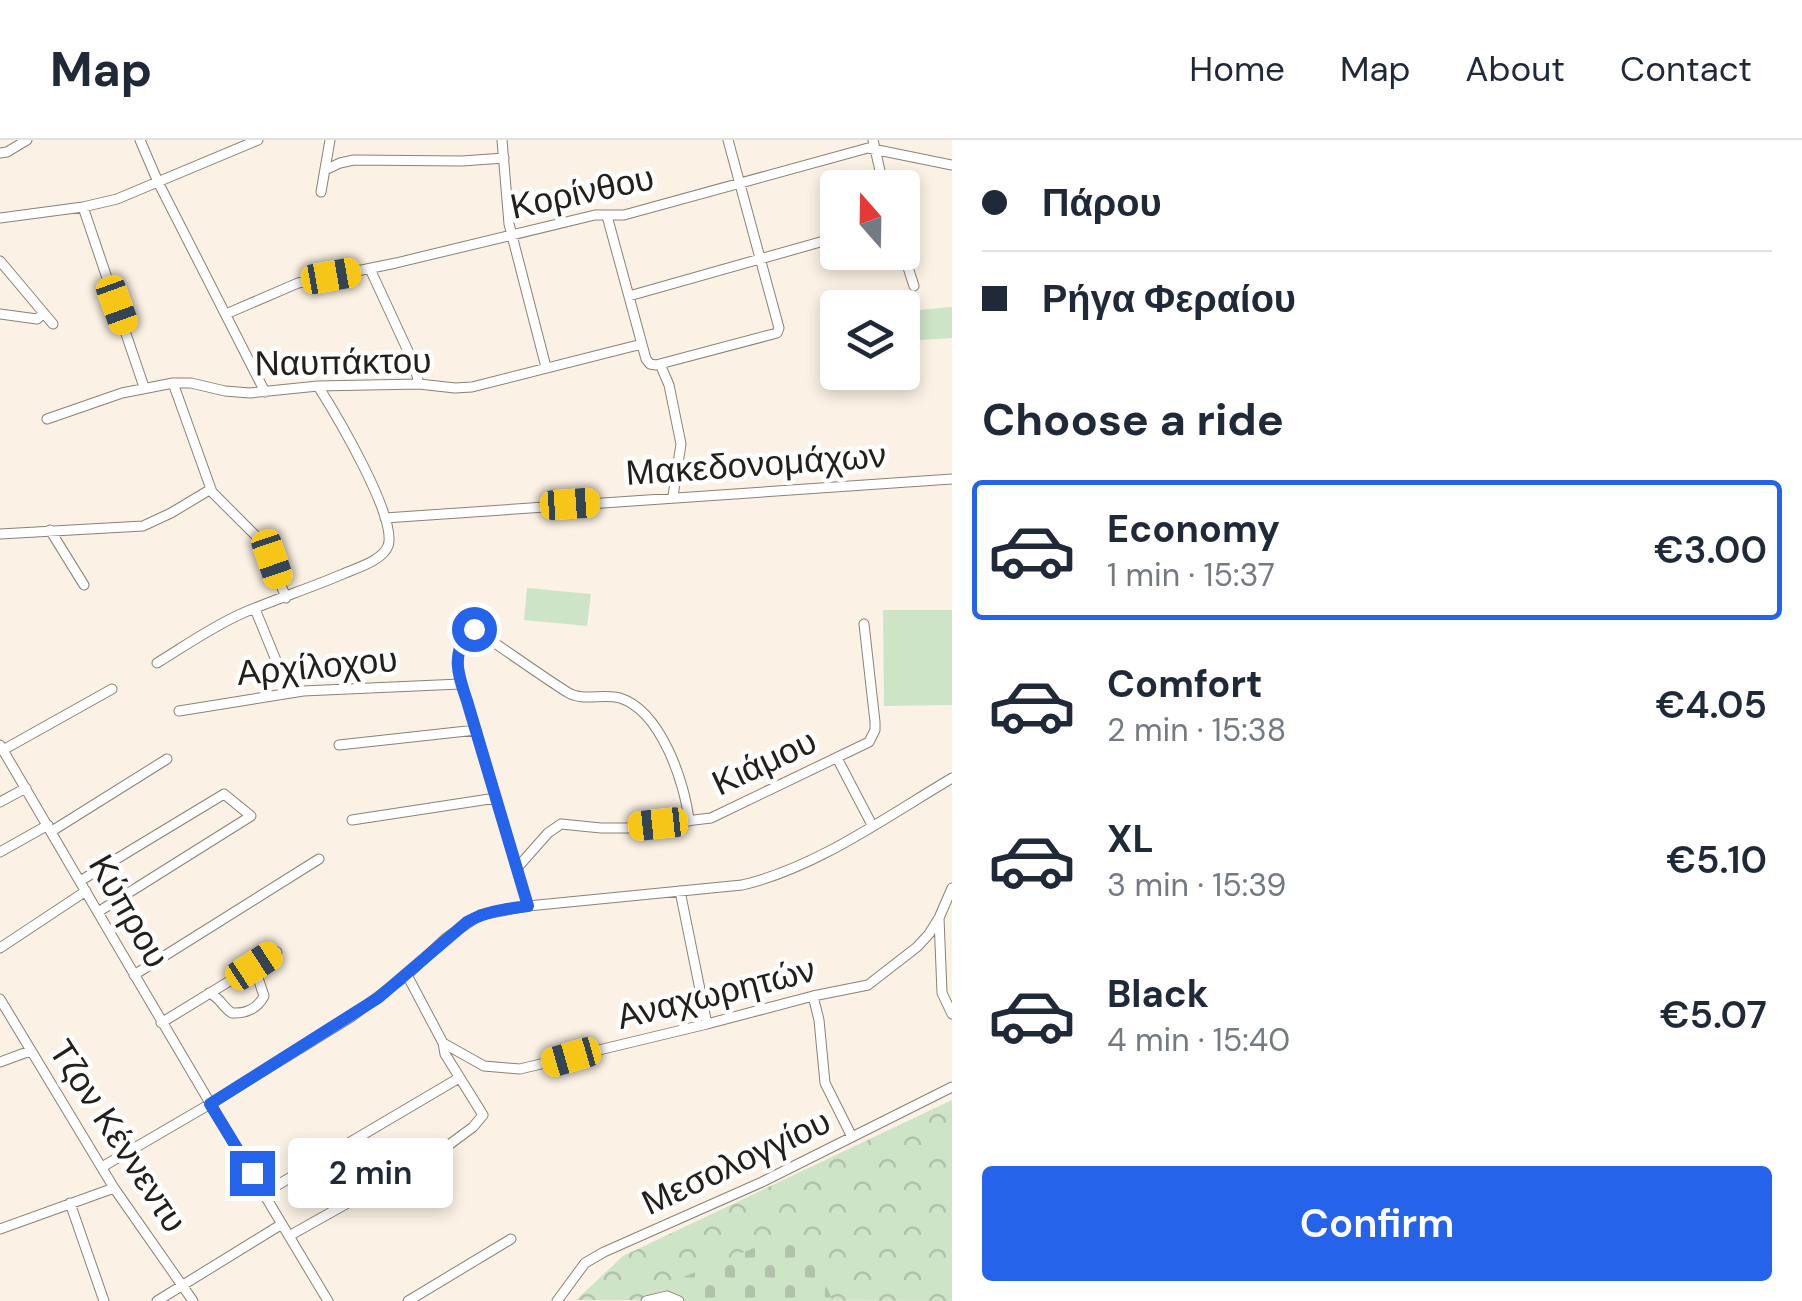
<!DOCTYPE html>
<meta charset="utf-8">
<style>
:root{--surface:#fff;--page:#f2f2f3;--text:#1f2937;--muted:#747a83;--line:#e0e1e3;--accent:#2563eb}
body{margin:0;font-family:"DM Sans",sans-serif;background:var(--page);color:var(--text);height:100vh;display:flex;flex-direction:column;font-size:38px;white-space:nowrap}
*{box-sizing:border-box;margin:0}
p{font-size:32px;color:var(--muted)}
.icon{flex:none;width:55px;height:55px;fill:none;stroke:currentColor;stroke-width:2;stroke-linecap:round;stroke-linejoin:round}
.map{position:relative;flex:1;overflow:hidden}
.drawer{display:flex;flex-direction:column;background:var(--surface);width:850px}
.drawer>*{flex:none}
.guide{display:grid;align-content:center;height:220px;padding:0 30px;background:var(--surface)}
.needle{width:65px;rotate:340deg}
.fabs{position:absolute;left:820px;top:30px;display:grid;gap:20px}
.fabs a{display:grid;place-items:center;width:100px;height:100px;border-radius:10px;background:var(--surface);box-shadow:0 5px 15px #0003;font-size:50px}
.end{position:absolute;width:45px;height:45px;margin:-22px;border:12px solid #2563eb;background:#fff;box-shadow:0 0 0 5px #fff}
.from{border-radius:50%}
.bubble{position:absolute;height:70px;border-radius:10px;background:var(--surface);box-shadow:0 5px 15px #0003;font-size:32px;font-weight:600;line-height:70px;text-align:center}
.car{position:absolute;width:30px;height:60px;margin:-30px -15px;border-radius:12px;box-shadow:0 0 8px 2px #0007;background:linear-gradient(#f5c518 24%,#345 0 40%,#f5c518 0 76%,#345 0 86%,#f5c518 0)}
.guide b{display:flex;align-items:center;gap:35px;height:95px;font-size:38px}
.guide b+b{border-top:2px solid var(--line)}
.guide i{width:25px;height:25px;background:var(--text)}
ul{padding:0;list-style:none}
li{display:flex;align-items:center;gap:30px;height:140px;margin:0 20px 15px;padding:0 10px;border:5px solid transparent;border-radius:10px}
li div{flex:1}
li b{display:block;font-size:38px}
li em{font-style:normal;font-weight:600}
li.active{border-color:var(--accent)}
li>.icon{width:90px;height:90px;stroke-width:1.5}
h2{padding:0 30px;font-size:45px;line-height:120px}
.action{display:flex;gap:20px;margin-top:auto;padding:20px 30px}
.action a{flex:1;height:115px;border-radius:10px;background:var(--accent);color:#fff;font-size:40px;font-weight:600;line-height:115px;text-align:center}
header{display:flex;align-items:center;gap:60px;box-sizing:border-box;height:140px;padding:0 50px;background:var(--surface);border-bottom:2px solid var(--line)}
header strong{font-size:48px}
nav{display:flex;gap:55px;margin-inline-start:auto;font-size:35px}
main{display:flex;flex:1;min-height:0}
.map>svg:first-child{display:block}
.forest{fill:url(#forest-crowns)}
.cemetery{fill:url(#cemetery-stones)}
.pitch{fill:#cde4c7}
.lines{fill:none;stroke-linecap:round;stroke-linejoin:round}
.minor-casing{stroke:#8a8276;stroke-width:11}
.minor{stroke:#fff;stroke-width:9}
.route{stroke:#2563eb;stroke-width:12}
.labels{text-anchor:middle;stroke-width:9;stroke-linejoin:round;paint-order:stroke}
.street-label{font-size:35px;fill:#23201b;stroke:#fff}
</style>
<header>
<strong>Map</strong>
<nav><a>Home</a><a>Map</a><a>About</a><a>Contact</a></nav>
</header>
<main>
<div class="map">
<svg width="952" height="1161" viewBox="0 0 952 1161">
<defs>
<pattern id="forest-crowns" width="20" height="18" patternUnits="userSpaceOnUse" patternTransform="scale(2.5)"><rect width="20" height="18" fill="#cde4c7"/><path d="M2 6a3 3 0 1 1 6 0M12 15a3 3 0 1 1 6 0" fill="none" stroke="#b0c3aa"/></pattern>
<pattern id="cemetery-stones" width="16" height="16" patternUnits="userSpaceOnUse" patternTransform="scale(2.5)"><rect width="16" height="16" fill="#cde4c7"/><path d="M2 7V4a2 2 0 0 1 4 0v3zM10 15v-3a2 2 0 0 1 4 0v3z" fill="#b0c3aa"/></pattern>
</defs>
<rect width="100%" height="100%" fill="#fbf1e4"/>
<path class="forest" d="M952 960V1161L576 1160 623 1116Z"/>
<path class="cemetery" d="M800 1089 833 1161H684L674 1141Z"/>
<path class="pitch" d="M952 167V198L920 200 919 170Z
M527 448 591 454 587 486 524 480Z
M883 470H952V565L884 566Z"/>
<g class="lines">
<defs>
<path id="minor" d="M140 0 158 42 265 252
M502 0 509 84 546 227
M873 0 884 48
M0 13 7 12 27 0
M325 30 340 23 354 20 462 21 504 18
M321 52 330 0
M83 67 144 247
M607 76 646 219 650 224 656 225 777 193 779 188 728 0
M0 78 83 67 117 59 258 0
M902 109 914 146
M0 121 53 184
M370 129 414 224 419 244
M629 156 838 97
M0 174 37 179 44 173
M226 174 298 143 396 123 595 75H624L868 8 952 25
M660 224 669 245 681 304 673 356
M173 243 212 352 266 406 286 458
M47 279 122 253 173 243H191L225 251 250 253 318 246 419 244 455 248 472 247 642 204
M385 378 952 339
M50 390 84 445
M0 394 143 386 171 373 211 349
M255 469 289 552
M157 523C185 506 213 486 243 473 276 459 310 448 343 434 356 428 382 421 388 406 398 378 335 273 318 246
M179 571 303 551 460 544
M0 605C109 791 217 977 328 1161
M339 605 476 590
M3 610 112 549
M837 618 872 685
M0 662 26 648
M352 680 496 658
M52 691 167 619
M0 712 48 685
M517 728 548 693 561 684 601 688H627L711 678 869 602 875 590V582L864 484
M80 741 224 654 251 676 98 772
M952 748 939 778 942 853 952 874
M680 751 707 884
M528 766 467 561C457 532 453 518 468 488L477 491C507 511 537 533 567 552 582 562 603 553 620 558 661 571 685 643 689 681
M0 808 86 751
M134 835 319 719
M407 835 443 903 484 926 520 929 707 884 813 856 868 845 917 807 929 794 939 778
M209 853C220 857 223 868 232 873 246 874 258 868 264 856L254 826
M813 856 819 880 825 943 852 997
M0 859 114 1048 193 1161
M161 883 277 812
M0 922 30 911
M102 1027 210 964 351 877 407 835 446 798 480 775 528 766 742 745C816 728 886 677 952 638
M264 1053 459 938
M70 1063 104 1161
M0 1089 114 1048
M289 1096 442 1010 473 987 483 975 445 914 443 903
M157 1161 282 1084
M408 1161 511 1099
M557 1161 585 1123 604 1112 762 1042 952 947
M646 1161 667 1156 679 1161"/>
</defs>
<use href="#minor" class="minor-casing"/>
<use href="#minor" class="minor"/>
</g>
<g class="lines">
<path class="route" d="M252 1033 210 964 378 858 467 782C486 771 506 769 528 766L467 561C457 531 452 518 468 488L474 489"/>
</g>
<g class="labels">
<g class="street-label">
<text transform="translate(582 52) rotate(-12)" y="12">Κορίνθου</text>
<text transform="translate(343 222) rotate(-1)" y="12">Ναυπάκτου</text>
<text transform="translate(756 324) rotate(-4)" y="12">Μακεδονομάχων</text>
<text transform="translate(317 526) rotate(-5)" y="12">Αρχίλοχου</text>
<text transform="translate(764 622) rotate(-25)" y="12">Κιάμου</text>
<text transform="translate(129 771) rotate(60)" y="12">Κύπρου</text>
<text transform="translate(716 853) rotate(-14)" y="12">Αναχωρητών</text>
<text transform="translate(118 996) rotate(57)" y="12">Τζον Κέννεντυ</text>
<text transform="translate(736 1022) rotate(-25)" y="12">Μεσολογγίου</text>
</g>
</g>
</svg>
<div class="fabs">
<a><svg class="needle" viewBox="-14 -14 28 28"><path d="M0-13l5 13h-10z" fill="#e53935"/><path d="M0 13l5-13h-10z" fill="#747a83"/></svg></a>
<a><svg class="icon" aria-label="layers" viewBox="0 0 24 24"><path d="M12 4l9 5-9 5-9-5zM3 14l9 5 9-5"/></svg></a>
</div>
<i class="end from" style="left:474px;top:489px"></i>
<i class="end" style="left:252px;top:1033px"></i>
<div class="bubble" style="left:288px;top:998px;width:165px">2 min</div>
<i class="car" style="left:331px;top:136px;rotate:80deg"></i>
<i class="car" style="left:117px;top:165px;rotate:160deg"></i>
<i class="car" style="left:570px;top:364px;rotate:86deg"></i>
<i class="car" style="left:272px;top:419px;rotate:161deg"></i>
<i class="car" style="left:658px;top:684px;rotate:264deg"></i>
<i class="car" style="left:254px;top:826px;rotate:57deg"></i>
<i class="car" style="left:571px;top:917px;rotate:254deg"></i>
</div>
<section class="drawer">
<div class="guide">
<b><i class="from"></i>Πάρου</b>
<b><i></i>Ρήγα Φεραίου</b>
</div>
<h2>Choose a ride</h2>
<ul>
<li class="active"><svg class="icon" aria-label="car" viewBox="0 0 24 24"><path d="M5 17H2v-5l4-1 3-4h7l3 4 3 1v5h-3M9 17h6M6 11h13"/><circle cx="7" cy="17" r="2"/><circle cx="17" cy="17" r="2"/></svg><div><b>Economy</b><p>1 min · 15:37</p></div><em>€3.00</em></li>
<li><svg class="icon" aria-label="car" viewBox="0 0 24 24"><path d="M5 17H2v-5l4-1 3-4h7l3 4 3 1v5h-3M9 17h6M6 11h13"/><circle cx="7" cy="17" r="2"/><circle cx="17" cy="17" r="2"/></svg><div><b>Comfort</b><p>2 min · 15:38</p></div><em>€4.05</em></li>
<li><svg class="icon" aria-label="car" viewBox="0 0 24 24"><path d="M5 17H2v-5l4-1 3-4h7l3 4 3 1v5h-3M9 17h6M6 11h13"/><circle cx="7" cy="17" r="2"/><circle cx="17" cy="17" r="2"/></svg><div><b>XL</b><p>3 min · 15:39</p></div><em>€5.10</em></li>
<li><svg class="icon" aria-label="car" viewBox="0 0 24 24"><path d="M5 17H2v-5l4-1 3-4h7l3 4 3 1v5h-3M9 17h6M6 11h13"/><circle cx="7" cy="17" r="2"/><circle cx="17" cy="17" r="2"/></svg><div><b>Black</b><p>4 min · 15:40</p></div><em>€5.07</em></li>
</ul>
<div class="action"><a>Confirm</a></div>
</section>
</main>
